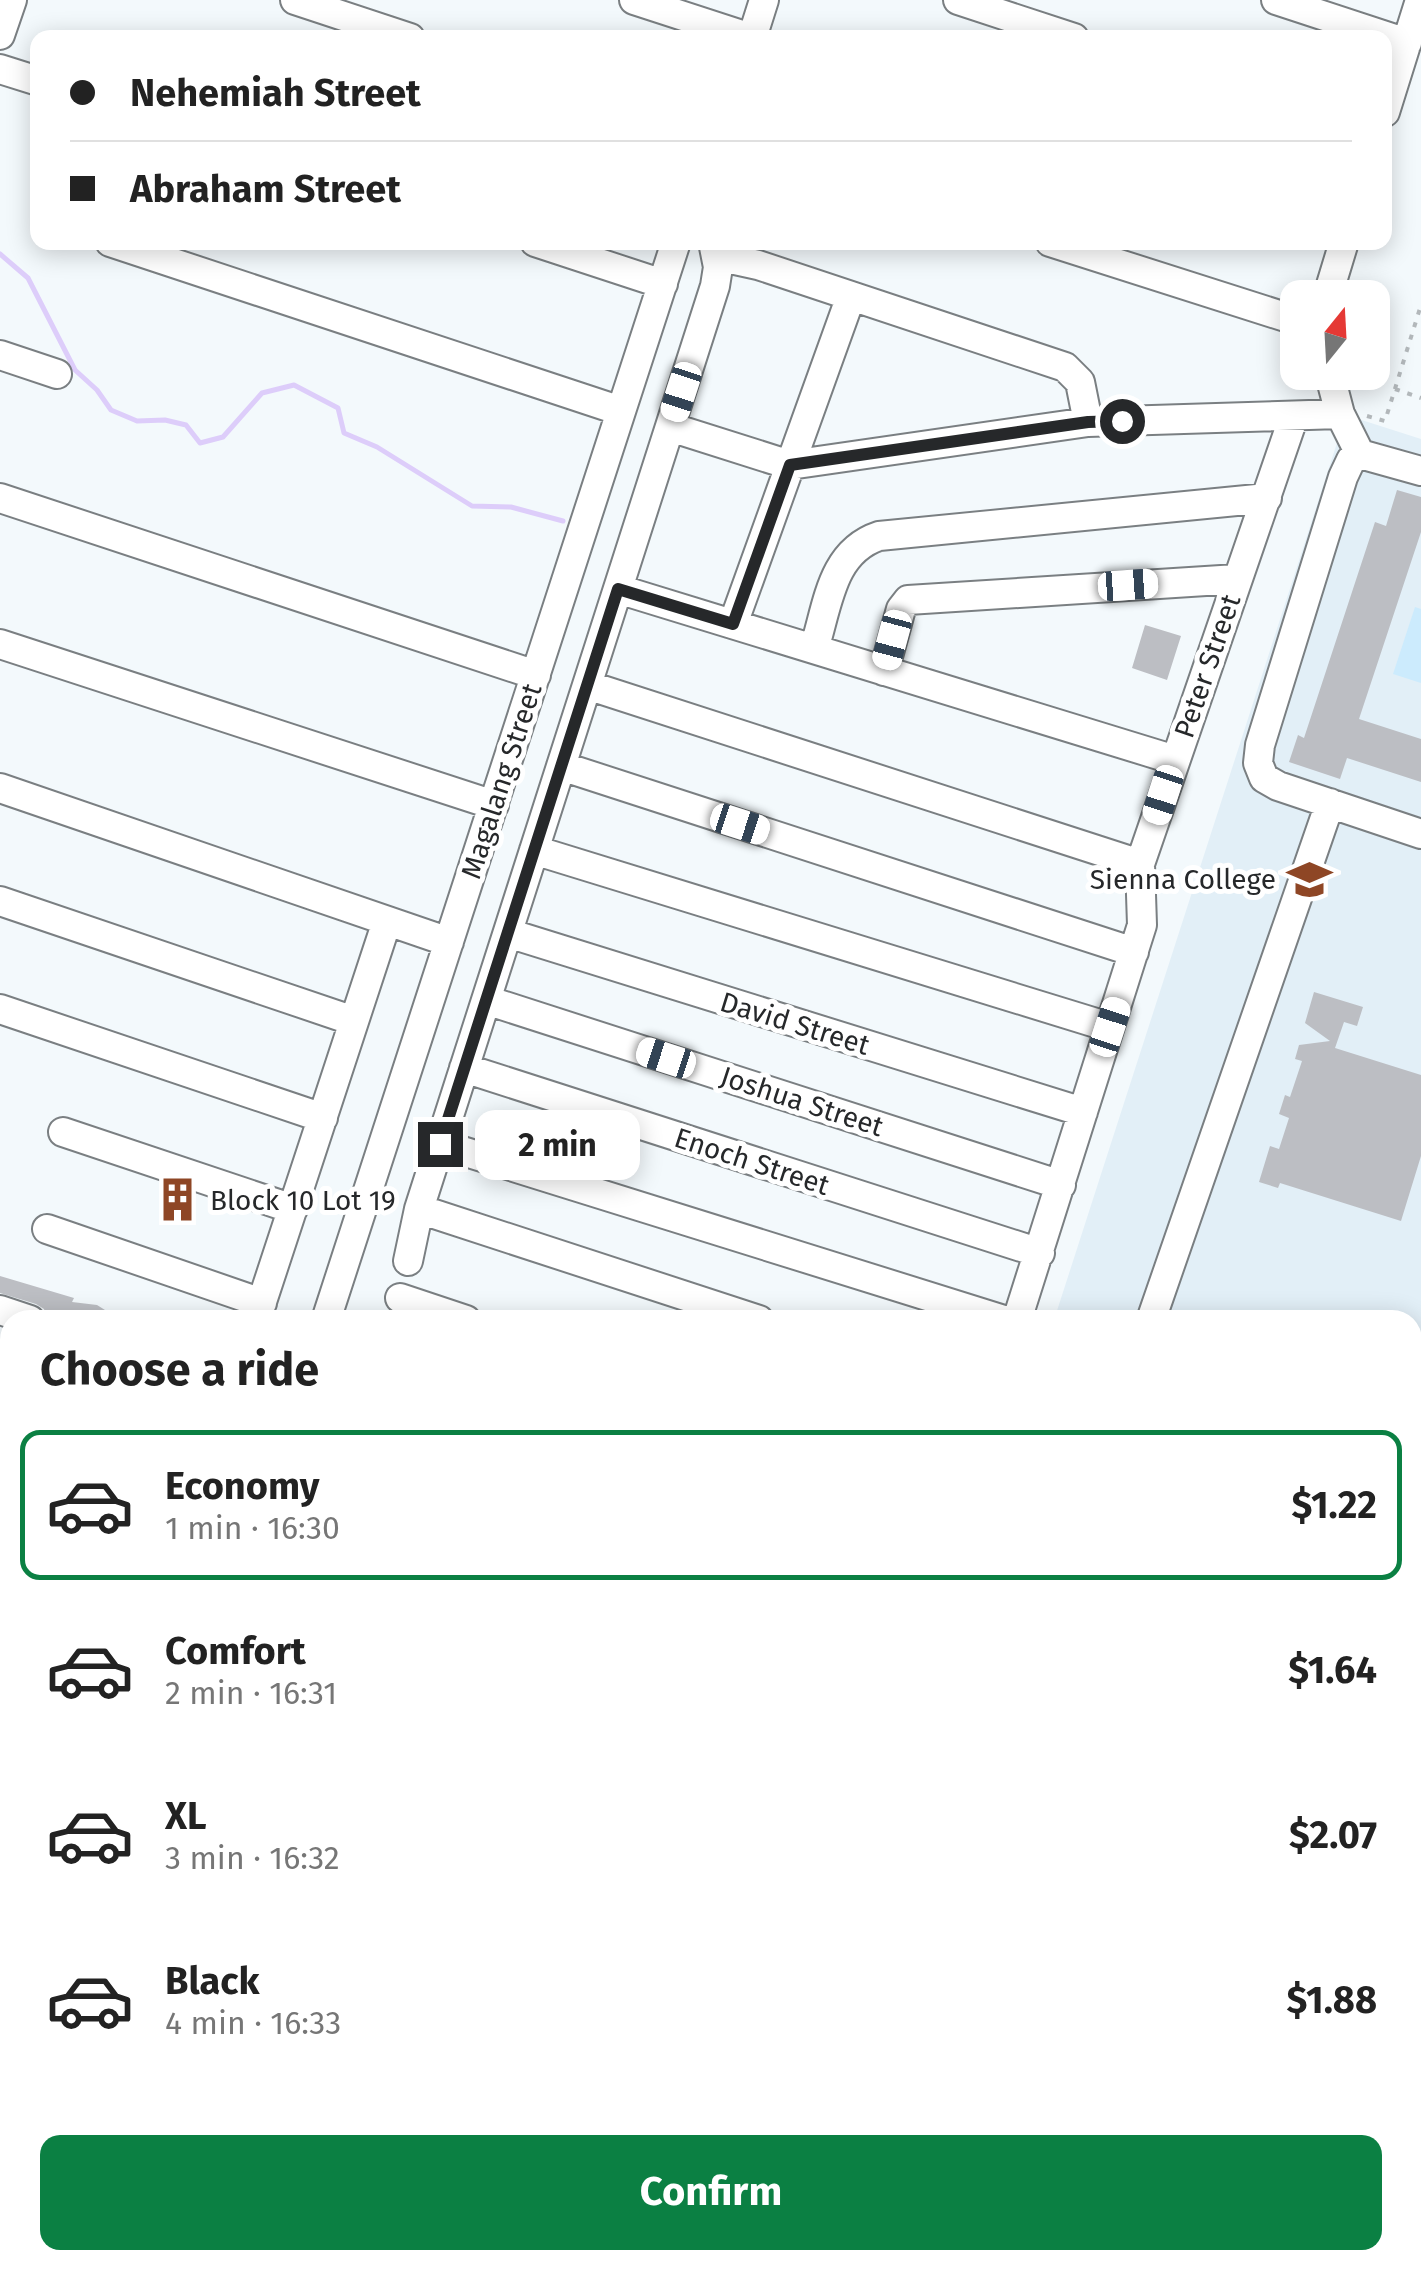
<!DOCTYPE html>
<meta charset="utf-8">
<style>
:root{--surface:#fff;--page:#f6f6f6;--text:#222;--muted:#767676;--line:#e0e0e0;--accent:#0b8043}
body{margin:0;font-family:"Fira Sans",sans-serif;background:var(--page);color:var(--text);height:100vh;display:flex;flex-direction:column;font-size:38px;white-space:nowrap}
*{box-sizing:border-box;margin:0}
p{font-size:32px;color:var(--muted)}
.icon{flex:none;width:55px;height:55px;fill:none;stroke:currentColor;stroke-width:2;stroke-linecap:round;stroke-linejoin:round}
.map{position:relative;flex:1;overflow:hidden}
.side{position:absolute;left:0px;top:1310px;width:1422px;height:960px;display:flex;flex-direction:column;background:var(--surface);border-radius:30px 30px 0 0;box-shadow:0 5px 25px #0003}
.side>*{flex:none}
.banner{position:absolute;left:30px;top:30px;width:1362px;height:220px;border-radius:20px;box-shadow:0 5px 25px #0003;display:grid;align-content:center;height:220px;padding:0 40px;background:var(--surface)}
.needle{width:65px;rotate:18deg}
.fabs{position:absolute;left:1280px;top:280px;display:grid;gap:20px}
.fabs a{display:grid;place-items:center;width:110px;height:110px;border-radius:20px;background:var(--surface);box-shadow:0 5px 25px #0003;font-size:50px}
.end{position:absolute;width:45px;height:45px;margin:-22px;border:12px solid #26282a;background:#fff;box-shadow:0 0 0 5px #fff}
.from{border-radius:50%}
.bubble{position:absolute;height:70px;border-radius:20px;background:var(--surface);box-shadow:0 5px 25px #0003;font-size:32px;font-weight:700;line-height:70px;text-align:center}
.car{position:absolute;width:30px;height:60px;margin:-30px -15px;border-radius:12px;box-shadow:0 0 8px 2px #0007;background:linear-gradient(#fff 24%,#345 0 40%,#fff 0 76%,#345 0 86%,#fff 0)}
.banner b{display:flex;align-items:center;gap:35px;height:95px;font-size:38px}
.banner b+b{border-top:2px solid var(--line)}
.banner i{width:25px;height:25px;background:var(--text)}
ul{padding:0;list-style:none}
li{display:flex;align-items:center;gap:30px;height:150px;margin:0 20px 15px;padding:0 20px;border:5px solid transparent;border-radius:20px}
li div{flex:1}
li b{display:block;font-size:38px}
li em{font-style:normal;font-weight:700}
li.active{border-color:var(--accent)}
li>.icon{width:90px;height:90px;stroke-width:1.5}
h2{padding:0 40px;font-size:45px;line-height:120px}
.cta{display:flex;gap:20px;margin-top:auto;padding:20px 40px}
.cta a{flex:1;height:115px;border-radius:20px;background:var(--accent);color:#fff;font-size:40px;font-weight:700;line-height:115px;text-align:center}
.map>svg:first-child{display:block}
.built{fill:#e2eff7}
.green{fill:#ccebfd}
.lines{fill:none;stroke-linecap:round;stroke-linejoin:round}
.stream{stroke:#ddcdfa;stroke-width:5}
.building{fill:#bcbec3}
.minor-casing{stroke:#7a7f82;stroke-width:32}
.path{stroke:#b3b8bb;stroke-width:4;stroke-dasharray:5 8;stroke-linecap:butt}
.minor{stroke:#fff;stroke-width:28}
.route{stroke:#26282a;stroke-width:12}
.labels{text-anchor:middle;stroke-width:10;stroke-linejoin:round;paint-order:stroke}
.street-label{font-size:28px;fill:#26282a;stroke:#fff}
.poi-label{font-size:28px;fill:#26282a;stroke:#fff;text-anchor:end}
</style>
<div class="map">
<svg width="1421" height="2270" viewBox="0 0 1421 2270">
<rect width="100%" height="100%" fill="#f3f9fc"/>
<path class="built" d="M1346 415 1421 439V1633L1412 1630V1320H1054Z"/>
<path class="green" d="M1415 607 1421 609V683L1393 674Z"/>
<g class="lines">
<path class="stream" d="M0 254 28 278 75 370 97 390 111 410 137 421 165 420 186 425 200 443 223 437 262 393 294 385 338 408 344 433 377 447 472 506 511 507 563 521"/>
</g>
<path class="building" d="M1397 490 1421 497V532L1359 719 1421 739V782L1347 758 1340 779 1289 762 1298 735 1304 738 1375 522 1386 526Z
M1145 625 1181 636 1167 680 1132 668Z
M1314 992 1363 1007 1357 1026 1344 1022 1335 1048 1421 1075V1156L1401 1221 1280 1183 1278 1188 1259 1182 1270 1146 1279 1149 1289 1118 1279 1114 1285 1095 1290 1097 1302 1061 1295 1059 1299 1045 1330 1041 1305 1023Z
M170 1186 191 1193 186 1217 160 1209Z
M0 1276 74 1298 72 1302 97 1305 121 1320H47L44 1309 36 1304 0 1293Z"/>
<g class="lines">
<defs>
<path id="minor" d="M295 0 410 38
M634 0 751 38
M958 0 1074 38
M1276 0 1407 43
M0 35 12 0
M752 38 764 0
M0 69 38 81
M1385 112 1420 0
M110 242 621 411
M535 242 663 284
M1050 242 1298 321
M717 256 758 265 1065 367 1080 382 1088 422
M1327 298 1344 242
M0 355 57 374
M1329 372 1340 414 1360 454
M670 427 790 465 1088 422 1340 414
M1360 454 1351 460 1343 477 1260 745 1258 763 1264 778 1278 786 1421 834
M1360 454 1421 471
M0 498 536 675
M618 589 1175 760
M733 624 851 296
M0 644 494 805
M814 649C828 605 831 552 879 536L1267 498
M884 671 901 609 908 600 1237 579
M587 685 1140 864
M561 766 1134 952
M0 788 449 942
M534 850 1109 1027
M0 901 354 1021
M508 933 1083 1112
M486 1000 1061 1185
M0 1009 323 1118
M464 1068 1040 1253
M63 1132 293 1209
M440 1144 1004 1320
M419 1209 759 1320
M47 1229 262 1303
M408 1261 419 1209 715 286 718 267 713 242
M400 1298 466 1320
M0 1310 30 1320
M256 1320 387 921
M326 1320 676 242
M1017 1320 1142 925 1140 864 1294 416
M1151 1320 1330 803
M0 1371 10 1374
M0 1428 10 1431
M0 1487 10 1490
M0 1549 10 1552
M0 1631 10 1599
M0 1661 10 1659
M1412 1661 1421 1664
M1412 1741 1421 1744
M1412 1812 1421 1814
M1412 1887 1421 1890
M0 1937 10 1919
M1412 1969 1421 1971
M0 1994 10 1999
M1412 2053 1421 2055
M0 2096 10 2102
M1412 2116 1421 2119
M0 2179 10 2159
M0 2208 10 2213
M102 2260 122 2270
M1069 2260 1101 2270
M560 2270 562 2260
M709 2270 713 2260
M761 2270 765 2260
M862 2270 865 2260
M1195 2270 1198 2260
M1328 2270 1332 2260"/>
</defs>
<use href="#minor" class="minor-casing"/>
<path class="path" d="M1395 389 1421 398
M1367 416 1385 421 1421 305"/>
<use href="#minor" class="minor"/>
</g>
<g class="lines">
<path class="route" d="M440 1144 618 589 733 624 790 465 1088 422 1122 421"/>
</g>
<defs>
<symbol id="university-bare" viewBox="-9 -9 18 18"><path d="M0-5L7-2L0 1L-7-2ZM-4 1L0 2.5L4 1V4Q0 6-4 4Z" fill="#8e4625" stroke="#fff" stroke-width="2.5" paint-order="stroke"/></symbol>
<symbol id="building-bare" viewBox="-9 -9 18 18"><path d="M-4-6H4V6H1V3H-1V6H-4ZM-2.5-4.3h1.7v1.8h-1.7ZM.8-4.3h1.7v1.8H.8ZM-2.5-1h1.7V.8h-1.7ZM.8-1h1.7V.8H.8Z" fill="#8e4625" stroke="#fff" stroke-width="2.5" paint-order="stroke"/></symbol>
</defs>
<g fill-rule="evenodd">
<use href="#university-bare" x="1278" y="848" width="63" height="63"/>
<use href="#building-bare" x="146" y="1168" width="63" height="63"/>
</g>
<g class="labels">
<g class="street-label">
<text transform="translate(1207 666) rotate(-71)" y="10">Peter Street</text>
<text transform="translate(501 781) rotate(-72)" y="10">Magalang Street</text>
<text transform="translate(795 1023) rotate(17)" y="10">David Street</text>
<text transform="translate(802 1101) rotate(18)" y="10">Joshua Street</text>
<text transform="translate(752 1161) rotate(18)" y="10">Enoch Street</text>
</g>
<g class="poi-label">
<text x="1276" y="889">Sienna College</text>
<text x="210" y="1210" text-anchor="start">Block 10 Lot 19</text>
</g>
</g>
</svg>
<div class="fabs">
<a><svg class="needle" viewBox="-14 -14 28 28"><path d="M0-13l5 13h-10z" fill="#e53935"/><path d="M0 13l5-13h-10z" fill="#767676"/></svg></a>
</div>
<i class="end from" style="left:1122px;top:421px"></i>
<i class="end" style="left:440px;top:1144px"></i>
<div class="bubble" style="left:475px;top:1110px;width:165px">2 min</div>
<i class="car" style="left:681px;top:392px;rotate:198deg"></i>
<i class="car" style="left:1128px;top:585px;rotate:86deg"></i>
<i class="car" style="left:892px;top:640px;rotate:195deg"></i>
<i class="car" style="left:1163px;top:795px;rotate:198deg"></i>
<i class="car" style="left:740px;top:824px;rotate:108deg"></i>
<i class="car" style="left:1110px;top:1027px;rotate:18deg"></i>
<i class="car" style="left:666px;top:1058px;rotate:288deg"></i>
<div class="banner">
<b><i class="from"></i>Nehemiah Street</b>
<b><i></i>Abraham Street</b>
</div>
<section class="side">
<h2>Choose a ride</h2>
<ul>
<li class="active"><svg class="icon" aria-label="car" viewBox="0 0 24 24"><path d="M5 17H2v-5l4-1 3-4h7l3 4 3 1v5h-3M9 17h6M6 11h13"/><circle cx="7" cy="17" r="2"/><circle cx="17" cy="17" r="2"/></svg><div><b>Economy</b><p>1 min · 16:30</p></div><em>$1.22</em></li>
<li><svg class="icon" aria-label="car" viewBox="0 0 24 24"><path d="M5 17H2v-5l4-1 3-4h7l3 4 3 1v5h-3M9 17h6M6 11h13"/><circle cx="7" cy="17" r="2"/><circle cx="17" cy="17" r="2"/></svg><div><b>Comfort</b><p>2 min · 16:31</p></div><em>$1.64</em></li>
<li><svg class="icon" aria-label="car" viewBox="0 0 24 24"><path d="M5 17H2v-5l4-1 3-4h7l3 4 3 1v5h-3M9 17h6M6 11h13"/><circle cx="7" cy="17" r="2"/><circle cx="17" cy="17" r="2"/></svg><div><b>XL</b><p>3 min · 16:32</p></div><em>$2.07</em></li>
<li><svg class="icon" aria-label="car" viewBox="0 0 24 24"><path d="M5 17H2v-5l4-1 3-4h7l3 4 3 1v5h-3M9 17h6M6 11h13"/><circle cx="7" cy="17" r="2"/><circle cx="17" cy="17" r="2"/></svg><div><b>Black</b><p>4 min · 16:33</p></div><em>$1.88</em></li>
</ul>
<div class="cta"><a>Confirm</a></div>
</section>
</div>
